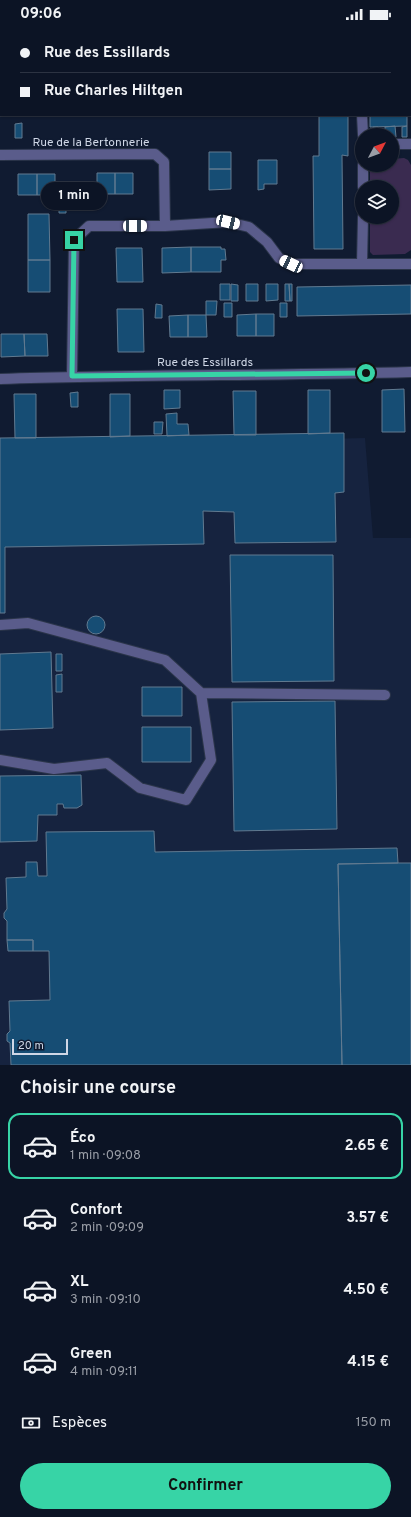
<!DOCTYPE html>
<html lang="fr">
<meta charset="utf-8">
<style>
:root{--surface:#0c1425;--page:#1a2132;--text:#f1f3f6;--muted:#9a9ea7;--line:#2c3342;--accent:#37d4a6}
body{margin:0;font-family:Overpass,sans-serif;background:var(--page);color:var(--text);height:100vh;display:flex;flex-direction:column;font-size:15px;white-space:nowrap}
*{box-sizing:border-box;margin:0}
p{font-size:13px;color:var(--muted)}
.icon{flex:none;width:22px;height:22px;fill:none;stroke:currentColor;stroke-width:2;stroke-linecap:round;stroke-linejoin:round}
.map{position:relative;height:1037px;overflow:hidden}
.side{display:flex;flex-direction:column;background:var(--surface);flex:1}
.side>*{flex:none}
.banner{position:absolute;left:0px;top:0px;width:411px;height:88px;box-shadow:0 1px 3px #0004,0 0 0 1px var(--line);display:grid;align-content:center;height:88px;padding:0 20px;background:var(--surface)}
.needle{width:26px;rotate:49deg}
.tools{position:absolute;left:355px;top:100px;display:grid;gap:8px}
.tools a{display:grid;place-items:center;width:44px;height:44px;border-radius:50%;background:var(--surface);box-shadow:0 1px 3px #0004,0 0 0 1px var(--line);font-size:20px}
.scale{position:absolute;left:12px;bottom:10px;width:56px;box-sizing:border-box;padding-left:4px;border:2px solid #cfd7e6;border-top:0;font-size:11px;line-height:14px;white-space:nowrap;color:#cfd7e6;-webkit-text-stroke:3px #101b31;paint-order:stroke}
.end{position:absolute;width:18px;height:18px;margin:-9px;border:5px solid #37d4a6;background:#111;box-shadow:0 0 0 2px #111}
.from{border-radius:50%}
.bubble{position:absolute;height:28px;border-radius:14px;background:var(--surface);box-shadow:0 1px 3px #0004,0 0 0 1px var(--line);font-size:13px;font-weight:700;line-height:28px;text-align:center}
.car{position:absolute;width:12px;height:24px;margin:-12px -6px;border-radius:5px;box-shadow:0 0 3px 1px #0007;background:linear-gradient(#fff 24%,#345 0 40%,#fff 0 76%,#345 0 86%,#fff 0)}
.banner b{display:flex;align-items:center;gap:14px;height:38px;font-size:15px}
.banner b+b{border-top:1px solid var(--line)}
.banner i{width:10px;height:10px;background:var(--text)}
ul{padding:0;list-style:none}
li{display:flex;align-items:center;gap:12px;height:66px;margin:0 8px 6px;padding:0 12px;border:2px solid transparent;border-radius:12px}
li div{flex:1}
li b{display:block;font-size:15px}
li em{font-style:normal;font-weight:700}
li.selected{border-color:var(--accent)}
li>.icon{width:36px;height:36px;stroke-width:1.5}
h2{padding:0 20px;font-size:18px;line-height:48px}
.pay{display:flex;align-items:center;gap:10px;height:44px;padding:0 20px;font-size:15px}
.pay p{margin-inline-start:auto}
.primary-button{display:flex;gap:8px;margin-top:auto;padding:8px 20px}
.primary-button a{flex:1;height:46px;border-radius:24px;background:var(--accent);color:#111;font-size:16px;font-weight:700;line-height:46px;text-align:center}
.status{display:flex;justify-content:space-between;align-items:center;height:28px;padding:0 20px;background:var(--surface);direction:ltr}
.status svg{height:11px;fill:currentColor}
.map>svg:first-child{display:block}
.built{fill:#16233f}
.green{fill:#3a2b50}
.building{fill:#164d74;stroke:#617a90}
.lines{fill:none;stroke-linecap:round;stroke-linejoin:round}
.minor-casing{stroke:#2b354a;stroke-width:12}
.minor{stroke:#5a5c8b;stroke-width:10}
.route{stroke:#37d4a6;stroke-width:5}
.labels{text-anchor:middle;stroke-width:3.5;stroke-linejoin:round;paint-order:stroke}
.street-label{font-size:12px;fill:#cfd7e6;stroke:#101b31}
</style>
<div class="status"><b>09:06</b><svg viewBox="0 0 49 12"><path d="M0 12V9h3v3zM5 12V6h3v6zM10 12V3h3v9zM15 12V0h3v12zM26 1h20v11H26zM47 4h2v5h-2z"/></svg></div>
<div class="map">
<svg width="411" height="1037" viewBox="0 0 411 1037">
<rect width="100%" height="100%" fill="#101b31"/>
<path class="built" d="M365 410 373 510H411V1037H0V419Z"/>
<path class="green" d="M404 130 408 132 411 137V222L405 226 373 227 370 224V189H392V159H370V137H392V131Z"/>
<path class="building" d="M226 87H266V88H226Z
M319 87H348V128L342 127 343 221H314L313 128H319Z
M370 87H407V98L370 99Z
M22 95V110H15V96Z
M395 98 396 109H392V107H385V99Z
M407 98V109H402V99Z
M373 99H378V107H373Z
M209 124H231V141H209Z
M258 132H277V156H264V161L258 162Z
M209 141H231V161L209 162Z
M97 145H115V166H97Z
M115 145H133V166H115Z
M18 146H37V167H18Z
M37 146H55V167H37Z
M59 171H66V185H59Z
M28 186H49L50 232H28Z
M191 219H221V221H225L226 232H221V244H191Z
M191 219V244L162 245V220Z
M116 220H142L143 254H117Z
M28 232H50V264H28Z
M220 256H230V272H220Z
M231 256 238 257V273H231Z
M246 256H258V273H246Z
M266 256H278V272L266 273Z
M285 256H289L290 273H285Z
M289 256H292V273H290Z
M411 257V286L297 288V259Z
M206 273H217L216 287H206Z
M224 275H232V289H224Z
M280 275H287V289H280Z
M156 276 162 277V290H155Z
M117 281H143L144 324H118Z
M256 286V308H237V287Z
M256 286H274V308H256Z
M188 287V309H170L169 288Z
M188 287H206L207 309H188Z
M1 306H24L25 328 1 329Z
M24 306H47L48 328H25Z
M404 361 405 404H382V362Z
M164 362H180V380L164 381Z
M308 362H330V405L308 406Z
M233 363H256V407H234Z
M78 364V379H71L70 365Z
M14 366H36V410H15Z
M110 366H130V408L110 409Z
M177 385V396H188L189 407 167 408 166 386Z
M154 394H163L162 406H154Z
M344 405V464L335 465 336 514 235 515 234 484 203 483 204 516 5 519V585H0V410Z
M230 527H333L334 653 232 654Z
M87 597a9 9 0 1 1 18 0a9 9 0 1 1-18 0Z
M51 624 53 700 0 702V626Z
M56 626H62V643H56Z
M62 646V664H56V647Z
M142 659H182V688H142Z
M335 673 337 801 234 803 232 674Z
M142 699H191V734H142Z
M81 747 82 777 77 780H64L63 776H57V787H38L37 813 0 814V748Z
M154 803 155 824 397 820 398 835 338 836 342 1037H11L10 1015 7 1013V1006L10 1003 9 973 50 972 49 923H33V912H7V893L4 890V885L7 881 6 850 26 849V834H37L38 848H47L46 804Z
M398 835H411V1037H342L338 836Z
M7 912H33V923H8Z"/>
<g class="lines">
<defs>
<path id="minor" d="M359 0V1
M0 14H1
M362 87 363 107
M392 116H411
M0 127 155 126 164 134 165 198
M363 159V137
M362 236 363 189
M72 348 74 212 89 198H165L228 194 249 199 267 214 279 230 291 236H411
M0 351C137 346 274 348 411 344
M0 597 28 595 165 632 201 665 211 732 186 772 140 760 107 735 54 741 0 732
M201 665 385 667"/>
</defs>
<use href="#minor" class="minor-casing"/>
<use href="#minor" class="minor"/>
</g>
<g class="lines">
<path class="route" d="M74 212 72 348 366 345"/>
</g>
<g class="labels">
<g class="street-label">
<text x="91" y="118">Rue de la Bertonnerie</text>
<text x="205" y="338">Rue des Essillards</text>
</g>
</g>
</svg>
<div class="tools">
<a><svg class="needle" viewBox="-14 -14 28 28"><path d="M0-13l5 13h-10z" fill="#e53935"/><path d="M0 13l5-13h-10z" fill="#9a9ea7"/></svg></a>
<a><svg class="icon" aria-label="layers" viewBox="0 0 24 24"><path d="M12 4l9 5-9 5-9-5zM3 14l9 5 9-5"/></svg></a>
</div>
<div class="scale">20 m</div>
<i class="end from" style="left:366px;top:345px"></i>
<i class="end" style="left:74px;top:212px"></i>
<div class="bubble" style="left:41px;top:154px;width:66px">1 min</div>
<i class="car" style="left:228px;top:194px;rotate:103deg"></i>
<i class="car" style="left:135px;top:198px;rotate:90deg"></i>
<i class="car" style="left:291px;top:236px;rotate:295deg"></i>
<div class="banner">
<b><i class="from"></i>Rue des Essillards</b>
<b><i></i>Rue Charles Hiltgen</b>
</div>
</div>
<section class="side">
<h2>Choisir une course</h2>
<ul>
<li class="selected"><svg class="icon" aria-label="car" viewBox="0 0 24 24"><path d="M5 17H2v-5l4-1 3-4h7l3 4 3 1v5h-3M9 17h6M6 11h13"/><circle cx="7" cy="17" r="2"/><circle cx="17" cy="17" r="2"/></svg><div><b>Éco</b><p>1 min · 09:08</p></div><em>2.65 €</em></li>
<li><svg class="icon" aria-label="car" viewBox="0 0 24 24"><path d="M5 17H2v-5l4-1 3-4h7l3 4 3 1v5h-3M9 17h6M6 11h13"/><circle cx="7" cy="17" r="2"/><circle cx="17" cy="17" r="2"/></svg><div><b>Confort</b><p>2 min · 09:09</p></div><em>3.57 €</em></li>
<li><svg class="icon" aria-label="car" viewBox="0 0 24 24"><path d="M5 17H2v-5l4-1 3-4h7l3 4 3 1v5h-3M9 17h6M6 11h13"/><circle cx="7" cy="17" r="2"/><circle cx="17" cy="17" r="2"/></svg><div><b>XL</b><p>3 min · 09:10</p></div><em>4.50 €</em></li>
<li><svg class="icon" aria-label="car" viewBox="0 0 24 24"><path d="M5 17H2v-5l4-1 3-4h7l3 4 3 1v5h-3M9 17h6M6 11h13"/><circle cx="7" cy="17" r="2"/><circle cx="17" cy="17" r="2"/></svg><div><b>Green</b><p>4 min · 09:11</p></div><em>4.15 €</em></li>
</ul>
<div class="pay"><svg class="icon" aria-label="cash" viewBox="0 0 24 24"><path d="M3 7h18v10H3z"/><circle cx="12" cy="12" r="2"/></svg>Espèces<p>150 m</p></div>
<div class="primary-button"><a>Confirmer</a></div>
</section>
